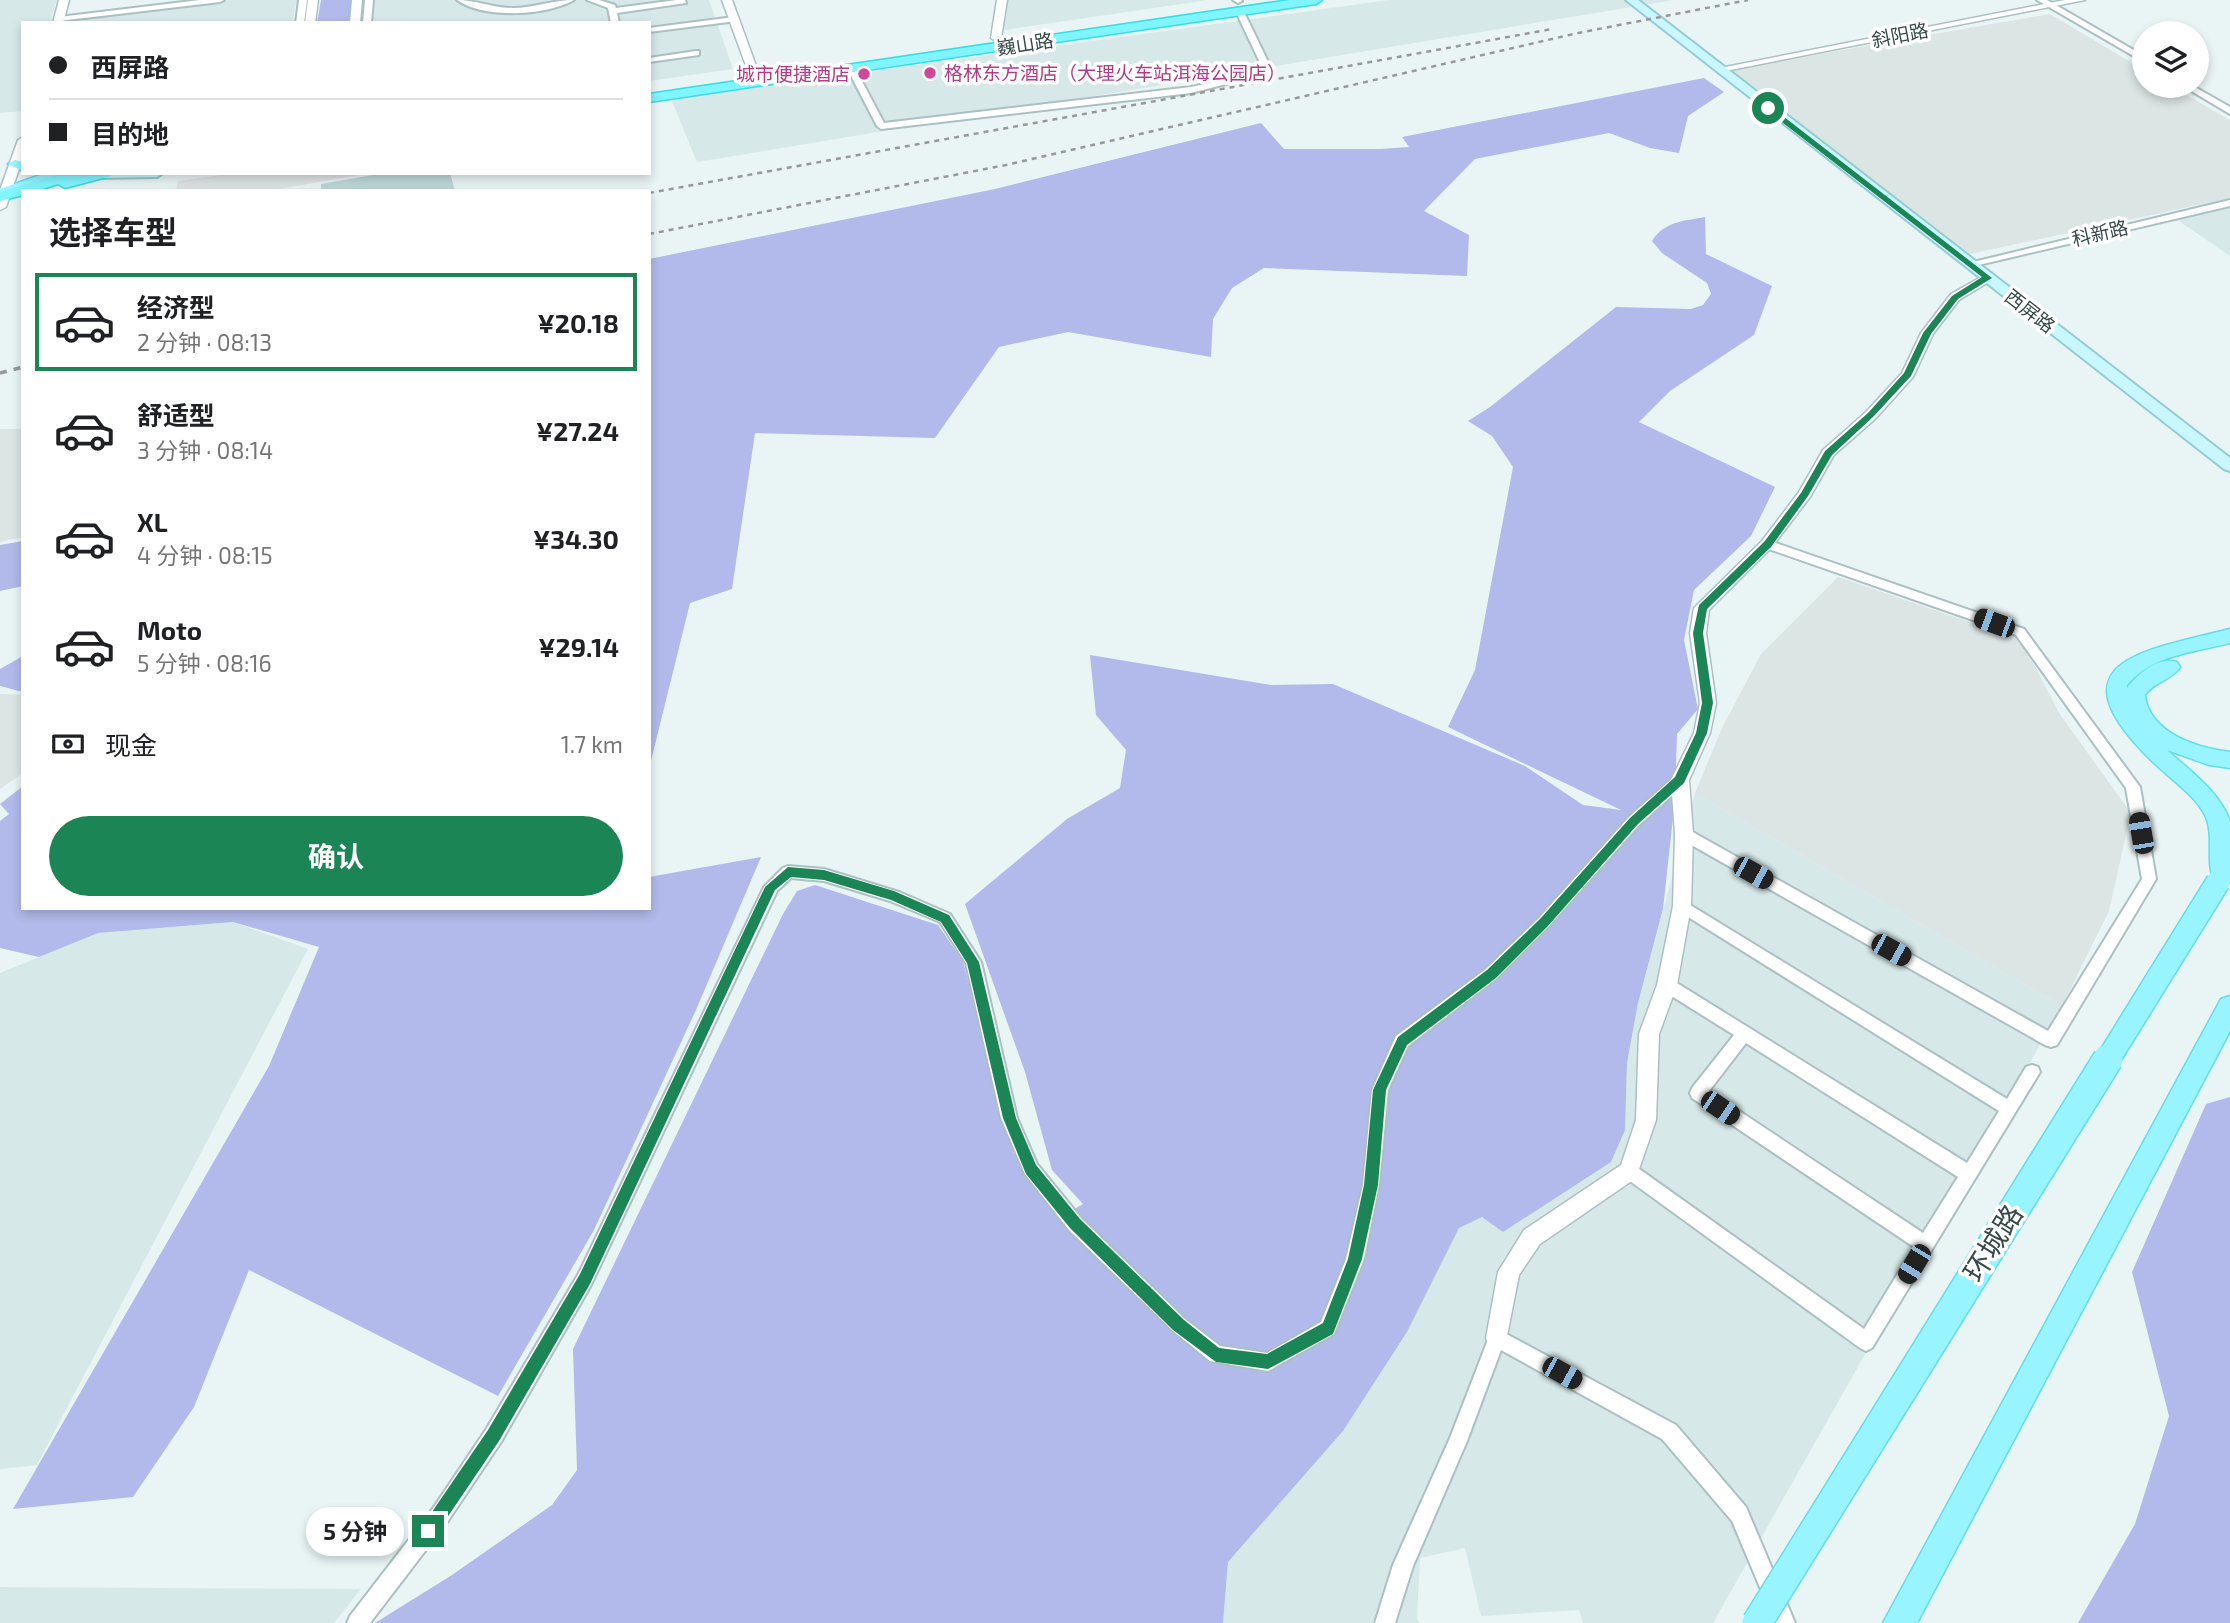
<!DOCTYPE html>
<html lang="zh">
<meta charset="utf-8">
<style>
:root{--surface:#fff;--page:#f6f6f6;--text:#202124;--muted:#757577;--line:#e0e0e0;--accent:#1c8556}
body{margin:0;font-family:"Exo 2","Noto Sans SC",sans-serif;background:var(--page);color:var(--text);height:100vh;display:flex;flex-direction:column;font-size:26px;white-space:nowrap}
*{box-sizing:border-box;margin:0}
p{font-size:23px;color:var(--muted)}
.icon{flex:none;width:38px;height:38px;fill:none;stroke:currentColor;stroke-width:2;stroke-linecap:round;stroke-linejoin:round}
.map{position:relative;flex:1;overflow:hidden}
.drawer{position:absolute;left:21px;top:189px;width:630px;height:721px;display:flex;flex-direction:column;background:var(--surface);border-radius:0px;box-shadow:0 4px 10px #0003}
.drawer>*{flex:none}
.guide{position:absolute;left:21px;top:21px;width:630px;height:154px;border-radius:0px;box-shadow:0 4px 10px #0003;display:grid;align-content:center;height:154px;padding:0 28px;background:var(--surface)}
.tools{position:absolute;left:2132px;top:21px;display:grid;gap:14px}
.tools a{display:grid;place-items:center;width:77px;height:77px;border-radius:50%;background:var(--surface);box-shadow:0 4px 10px #0003;font-size:35px}
.end{position:absolute;width:32px;height:32px;margin:-16px;border:9px solid #1c8556;background:#fff;box-shadow:0 0 0 4px #fff}
.from{border-radius:50%}
.bubble{position:absolute;height:49px;border-radius:24px;background:var(--surface);box-shadow:0 4px 10px #0003;font-size:23px;font-weight:700;line-height:49px;text-align:center}
.car{position:absolute;width:21px;height:42px;margin:-21px -10px;border-radius:9px;box-shadow:0 0 5px 2px #0007;background:linear-gradient(#222 24%,#8ab4d8 0 40%,#222 0 76%,#8ab4d8 0 86%,#222 0)}
.guide b{display:flex;align-items:center;gap:24px;height:66px;font-size:26px}
.guide b+b{border-top:2px solid var(--line)}
.guide i{width:18px;height:18px;background:var(--text)}
ul{padding:0;list-style:none}
li{display:flex;align-items:center;gap:21px;height:98px;margin:0 14px 10px;padding:0 14px;border:4px solid transparent;border-radius:0px}
li div{flex:1}
li b{display:block;font-size:26px}
li em{font-style:normal;font-weight:700}
li.on{border-color:var(--accent)}
li>.icon{width:63px;height:63px;stroke-width:1.5}
h2{padding:0 28px;font-size:32px;line-height:84px}
.pay{display:flex;align-items:center;gap:18px;height:77px;padding:0 28px;font-size:26px}
.pay p{margin-inline-start:auto}
.button{display:flex;gap:14px;margin-top:auto;padding:14px 28px}
.button a{flex:1;height:80px;border-radius:42px;background:var(--accent);color:#fff;font-size:28px;font-weight:700;line-height:80px;text-align:center}
.map>svg:first-child{display:block}
.residential{fill:#d7e8e9}
.industrial{fill:#dbe5e4}
.green{fill:#b1baea}
.parking{fill:#dee3e3}
.building{fill:#bed7d7}
.lines{fill:none;stroke-linecap:round;stroke-linejoin:round}
.minor-casing{stroke:#abc0c1;stroke-width:4}
.tertiary-casing{stroke:#abc0c1;stroke-width:3}
.secondary-casing{stroke:#96cbd3;stroke-width:4}
.primary-casing{stroke:#65dce7;stroke-width:3}
.trunk-casing{stroke:#37dee2;stroke-width:3}
.minor{fill:#fff;fill-rule:evenodd}
.tertiary{fill:#fff;fill-rule:evenodd}
.secondary{fill:#c9f7ff;fill-rule:evenodd}
.primary{fill:#98f4ff;fill-rule:evenodd}
.trunk{fill:#81f5ff;fill-rule:evenodd}
.rail-far1{stroke:#989898;stroke-width:2.5;stroke-dasharray:5 5;stroke-linecap:butt}
.rail{stroke:#989898;stroke-width:3.5;stroke-dasharray:7 7;stroke-linecap:butt}
.primary-bridge-far1-casing{stroke:#65dce7;stroke-width:26;stroke-linecap:butt}
.primary-bridge-casing{stroke:#65dce7;stroke-width:32;stroke-linecap:butt}
.primary-bridge-far1{stroke:#98f4ff;stroke-width:23}
.primary-bridge{stroke:#98f4ff;stroke-width:29}
.route{fill:#1c8556}
.hotel-dot{fill:#d1479c;stroke:#fff;stroke-width:2.5}
.labels{text-anchor:middle;stroke-width:7;stroke-linejoin:round;paint-order:stroke}
.far-street-label{font-size:19px;fill:#374949;stroke:#fff}
.far-hotel-label{font-size:19px;fill:#b23c85;stroke:#fff;text-anchor:start}
.near-street-label{font-size:28px;fill:#374949;stroke:#fff}
</style>
<div class="map">
<svg width="2230" height="1623" viewBox="0 0 2230 1623">
<rect width="100%" height="100%" fill="#e9f4f5"/>
<path class="residential" d="M0 0H57L50 21 232 0H297L292 23H23V111L0 113Z
M372 0H709L733 69 649 81V23H371Z
M1008 0H1208L1004 30Z
M1389 0H1674L697 162 671 99Z
M2230 207V256L2176 219Z
M1695 793 2062 1006 1713 1623H1583L1579 1610 1481 1616 1465 1548 1420 1558 1417 1619 1420 1623H1223L1228 1562 1343 1431 1407 1332 1459 1228 1625 1130 1627 1063 1638 1003Z
M233 922 308 949 37 1465 0 1469V973L98 933Z
M0 1587 361 1589 334 1623H0Z"/>
<path class="industrial" d="M2050 14 2144 70V86H2171L2230 120V198L1970 254 1728 70Z
M0 429H23V537L0 542Z
M1838 577 2016 638 2036 668 2059 713 2131 813 2109 911 2062 1006 1695 793 1722 728 1761 654Z
M0 694 23 695V773L0 789Z"/>
<path class="green" d="M321 0H357L354 23H317Z
M1704 78 1724 92 1688 116 1679 153 1650 148 1609 133 1475 159 1424 211 1469 235 1467 276 1264 268 1232 288 1213 319 1211 357 1068 332 999 347 935 438 755 433 732 589 690 603 649 769V259L995 189 1261 123 1284 149H1381L1409 147 1402 137Z
M1705 217 1706 254 1772 286 1754 335 1670 391 1639 422 1775 487 1751 536 1694 590 1684 640 1698 709 1677 734 1675 799 1663 909 1638 1003 1627 1063 1625 1130 1611 1162 1503 1232 1482 1217 1459 1228 1407 1332 1343 1431 1228 1562 1223 1623H375L452 1575 552 1505 577 1470 573 1349 783 914 797 891 815 885 938 925 963 961 1013 1152 1058 1219 1083 1204 1052 1170 1025 1072 965 904 1067 819 1120 788 1126 750 1096 715 1090 655 1271 685 1333 684 1525 766 1583 805 1621 810 1448 727 1475 670 1513 467 1492 436 1468 421 1490 407 1616 307 1691 309 1703 305 1711 294 1707 283 1662 253 1652 241C1664 221 1685 221 1705 217Z
M23 541V586L0 591V545Z
M23 656V692L0 686V669Z
M23 786V908H649V877L761 857 696 1010 594 1230 498 1396 249 1270 194 1407 133 1497 13 1509 269 1066 319 947 233 922 98 933 39 957 0 948V821L9 814 0 804Z
M2230 1097V1623H2078L2135 1524 2169 1416 2132 1272 2206 1104Z"/>
<path class="parking" d="M235 173H370L268 191H176L178 181Z"/>
<path class="building" d="M385 173H450L455 191H321V184Z"/>
<g class="lines">
<defs>
<path id="minor" d="M200 0H224L220 2 59 21 55 19 59 17Z
M299 0H307L304 23H296Z
M365 0H373L371 23H363Z
M457 0C476 0 493 8 513 8 533 8 553 0 574 0 546 16 484 19 457 0Z
M587 0H599L615 5 616 8 677 0H685L686 3 617 13 619 23H611L608 8Z
M1233 0H1241L1242 1 1238 3Z
M2037 0H2047L2144 56V62Z
M1240 10 1244 12 1273 72 1191 93 881 129 877 126 848 70 852 68 856 70 884 123 1191 87 1264 71 1236 12Z
M734 17 738 19 737 21 649 32V28Z
M696 51H699V55L649 62V58Z
M2183 86H2193L2230 107V114Z
M2230 200V206L1970 267 1965 264Z
M1767 540 2024 629 2140 787 2156 879 2057 1045 2051 1047 2045 1045 1679 838 1677 834 1679 830H1689L2048 1031 2142 879 2126 788 2016 635 1763 547V541Z
M1680 775 1685 776 1687 780 1685 784 1639 825 1549 926 1496 979 1408 1046 1388 1090 1379 1185 1364 1259 1334 1334 1268 1371 1210 1361 1173 1331 1069 1230 1025 1174 1001 1118 966 963 940 922 890 901 824 881 791 878 777 891 591 1285 501 1442 448 1521 370 1623H347L350 1616 434 1507 487 1428 579 1273 764 887 783 868 788 866 824 869 899 892 950 914 981 962 1017 1118 1037 1164 1081 1218 1185 1319 1220 1346 1267 1353 1321 1322 1346 1259 1363 1185 1372 1090 1396 1036 1486 969 1539 918 1629 817 1675 776Z
M1682 900 2007 1099 2026 1067 2032 1065 2038 1067 2040 1072 1872 1348 1866 1351 1860 1348 1623 1176 1621 1171 1623 1166 1629 1163 1635 1166 1864 1329 1914 1247 1692 1098 1690 1093 1692 1088 1734 1035 1662 990 1659 985 1662 980 1667 979 1672 980 1967 1163 1999 1111 1677 910 1675 906 1677 902ZM1746 1043 1958 1177 1923 1233 1709 1091Z
M1497 1329 1676 1425 1746 1507 1795 1623H1775L1732 1521 1662 1439 1501 1350 1467 1441 1413 1566 1395 1623H1375L1393 1565 1450 1438 1491 1332Z"/>
<path id="tertiary" d="M59 0H69L63 23H53Z
M308 0H318L315 23H305Z
M352 0H362L360 23H350Z
M722 0H732L759 74 758 76 749 74Z
M997 0H1007L1001 38 996 41 991 38Z
M2065 0H2085L1720 72 1715 69Z
M23 137V157L6 207 0 210V190L18 140Z
M1988 273 1994 277 1992 280 1959 300 1933 334 1913 377 1876 418 1834 455 1810 497 1772 547 1709 610 1706 633 1716 703 1710 733 1689 780 1693 834 1691 906 1677 985 1659 1034 1656 1120 1636 1178 1540 1244 1519 1275 1505 1346 1497 1349 1489 1346 1486 1338 1498 1272 1524 1230 1621 1165 1636 1120 1639 1034 1657 985 1673 906 1675 834 1671 780 1694 733 1700 703 1690 633 1694 608 1762 541 1799 492 1823 450 1866 412 1902 373 1921 333 1951 294Z"/>
<path id="secondary" d="M1626 0H1638L2230 458V471L2224 469Z
M163 173 157 177 100 178 94 174Z"/>
<path id="primary" d="M15 160 23 162V171L8 164Z
M46 173H68L0 198V189Z
M2230 629V643C2194 652 2152 655 2127 685V688C2138 674 2158 656 2177 662L2180 667C2172 680 2155 681 2145 695 2149 733 2197 748 2230 752V768L2209 765 2167 750C2191 772 2218 790 2230 821V882L2223 884 2215 882C2204 862 2216 835 2204 813 2193 794 2171 779 2155 764 2049 662 2139 652 2230 629Z
M2230 996V1031L1917 1623H1883L2221 999Z"/>
<path id="trunk" d="M1290 0H1322L1316 4 649 102V94Z
M62 173H113L111 176 65 188 58 184 36 191H23V195L0 201V192Z"/>
</defs>
<use href="#minor" class="minor-casing"/>
<use href="#tertiary" class="tertiary-casing"/>
<use href="#secondary" class="secondary-casing"/>
<use href="#primary" class="primary-casing"/>
<use href="#trunk" class="trunk-casing"/>
<use href="#minor" class="minor"/>
<use href="#tertiary" class="tertiary"/>
<use href="#secondary" class="secondary"/>
<use href="#primary" class="primary"/>
<use href="#trunk" class="trunk"/>
<path class="rail-far1" d="M649 193 1552 29
M649 234 1006 165 1578 33 1748 0"/>
<path class="rail" d="M0 373 23 367"/>
<defs>
<path id="primary-bridge-far1" d="M2107 1061 2218 882"/>
<path id="primary-bridge" d="M1757 1623 2108 1059"/>
</defs>
<use href="#primary-bridge-far1" class="primary-bridge-far1-casing"/>
<use href="#primary-bridge" class="primary-bridge-casing"/>
<use href="#primary-bridge-far1" class="primary-bridge-far1"/>
<use href="#primary-bridge" class="primary-bridge"/>
</g>
<path class="route" d="M1765 106H1770L1992 278 1958 299 1931 334 1911 376 1874 416 1832 455 1808 496 1771 547 1707 609 1703 633 1713 703 1707 733 1684 783 1638 824 1548 926 1496 978 1407 1045 1386 1090 1378 1185 1362 1259 1333 1334 1268 1369 1216 1362 1173 1330 1070 1228 1026 1174 1003 1118 967 963 941 922 891 900 824 880 791 877 775 890 590 1284 499 1441 434 1537 428 1539 423 1537 420 1531 423 1525 488 1430 580 1274 765 887 788 867 824 870 894 891 949 915 979 962 1016 1118 1036 1165 1080 1219 1184 1320 1219 1348 1267 1354 1323 1323 1348 1259 1364 1185 1373 1090 1398 1037 1487 970 1540 919 1630 818 1675 777 1696 733 1702 703 1693 633 1699 605 1764 542 1801 493 1825 451 1868 413 1904 373 1923 333 1952 296 1982 277 1765 109Z"/>
<g class="hotel-dot">
<circle cx="930" cy="73" r="7"/>
<circle cx="864" cy="74" r="7"/>
</g>
<g class="labels">
<g class="far-street-label">
<text transform="translate(1900 35) rotate(-11)" y="7">斜阳路</text>
<text transform="translate(1025 44) rotate(-9)" y="7">巍山路</text>
<text transform="translate(2100 233) rotate(-13)" y="7">科新路</text>
<text transform="translate(2030 311) rotate(38)" y="7">西屏路</text>
</g>
<g class="far-hotel-label">
<text x="944" y="80">格林东方酒店（大理火车站洱海公园店）</text>
<text x="850" y="81" text-anchor="end">城市便捷酒店</text>
</g>
<g class="near-street-label">
<text transform="translate(1993 1243) rotate(-58)" y="10">环城路</text>
</g>
</g>
</svg>
<div class="tools">
<a><svg class="icon" aria-label="layers" viewBox="0 0 24 24"><path d="M12 4l9 5-9 5-9-5zM3 14l9 5 9-5"/></svg></a>
</div>
<i class="end from" style="left:1768px;top:108px"></i>
<i class="end" style="left:428px;top:1531px"></i>
<div class="bubble" style="left:306px;top:1507px;width:98px">5 分钟</div>
<i class="car" style="left:1994px;top:623px;rotate:290deg"></i>
<i class="car" style="left:2141px;top:833px;rotate:350deg"></i>
<i class="car" style="left:1753px;top:873px;rotate:119deg"></i>
<i class="car" style="left:1891px;top:950px;rotate:119deg"></i>
<i class="car" style="left:1720px;top:1108px;rotate:124deg"></i>
<i class="car" style="left:1914px;top:1264px;rotate:211deg"></i>
<i class="car" style="left:1562px;top:1373px;rotate:119deg"></i>
<div class="guide">
<b><i class="from"></i>西屏路</b>
<b><i></i>目的地</b>
</div>
<section class="drawer">
<h2>选择车型</h2>
<ul>
<li class="on"><svg class="icon" aria-label="car" viewBox="0 0 24 24"><path d="M5 17H2v-5l4-1 3-4h7l3 4 3 1v5h-3M9 17h6M6 11h13"/><circle cx="7" cy="17" r="2"/><circle cx="17" cy="17" r="2"/></svg><div><b>经济型</b><p>2 分钟 · 08:13</p></div><em>¥20.18</em></li>
<li><svg class="icon" aria-label="car" viewBox="0 0 24 24"><path d="M5 17H2v-5l4-1 3-4h7l3 4 3 1v5h-3M9 17h6M6 11h13"/><circle cx="7" cy="17" r="2"/><circle cx="17" cy="17" r="2"/></svg><div><b>舒适型</b><p>3 分钟 · 08:14</p></div><em>¥27.24</em></li>
<li><svg class="icon" aria-label="car" viewBox="0 0 24 24"><path d="M5 17H2v-5l4-1 3-4h7l3 4 3 1v5h-3M9 17h6M6 11h13"/><circle cx="7" cy="17" r="2"/><circle cx="17" cy="17" r="2"/></svg><div><b>XL</b><p>4 分钟 · 08:15</p></div><em>¥34.30</em></li>
<li><svg class="icon" aria-label="car" viewBox="0 0 24 24"><path d="M5 17H2v-5l4-1 3-4h7l3 4 3 1v5h-3M9 17h6M6 11h13"/><circle cx="7" cy="17" r="2"/><circle cx="17" cy="17" r="2"/></svg><div><b>Moto</b><p>5 分钟 · 08:16</p></div><em>¥29.14</em></li>
</ul>
<div class="pay"><svg class="icon" aria-label="cash" viewBox="0 0 24 24"><path d="M3 7h18v10H3z"/><circle cx="12" cy="12" r="2"/></svg>现金<p>1.7 km</p></div>
<div class="button"><a>确认</a></div>
</section>
</div>
